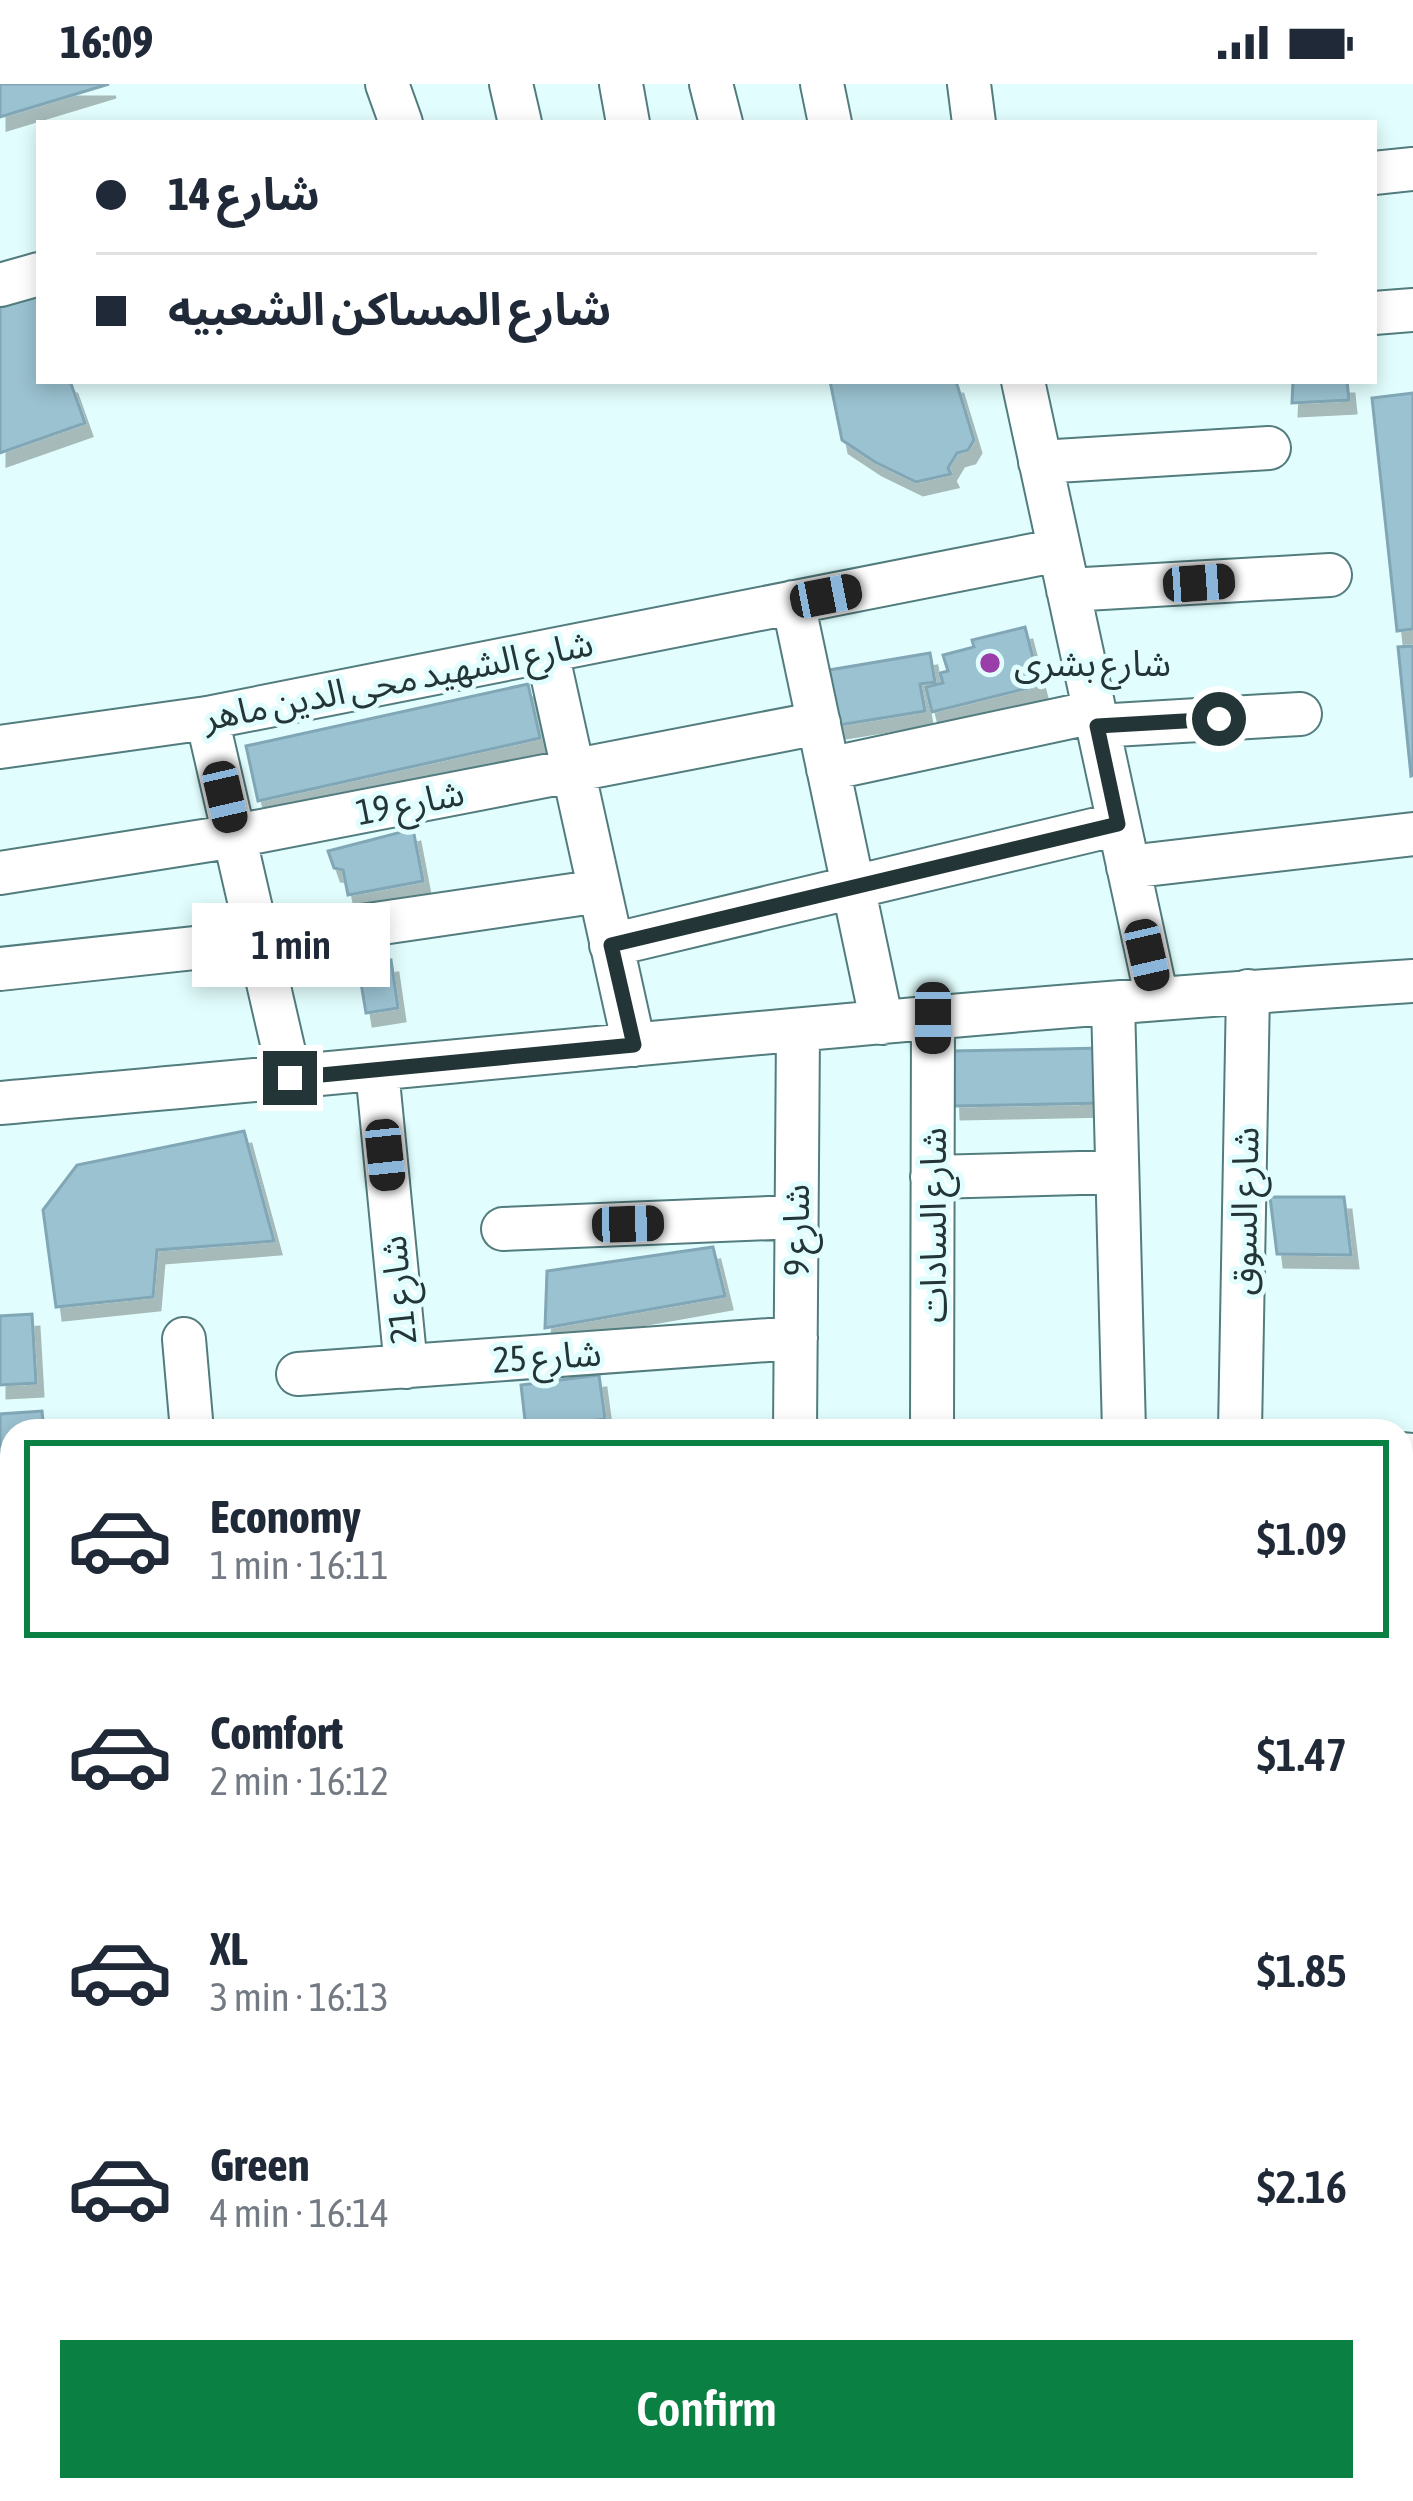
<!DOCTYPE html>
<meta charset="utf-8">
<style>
:root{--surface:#fff;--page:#f2f2f3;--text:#1f2937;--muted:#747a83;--line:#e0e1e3;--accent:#0b8043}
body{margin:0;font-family:"Asap Condensed","Noto Sans Arabic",sans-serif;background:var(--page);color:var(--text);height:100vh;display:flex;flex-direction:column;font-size:45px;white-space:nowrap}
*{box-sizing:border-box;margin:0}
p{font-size:39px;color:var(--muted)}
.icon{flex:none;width:66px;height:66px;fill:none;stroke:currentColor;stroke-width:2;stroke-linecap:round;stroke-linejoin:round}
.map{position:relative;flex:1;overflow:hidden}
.sheet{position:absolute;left:0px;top:1335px;width:1413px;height:1083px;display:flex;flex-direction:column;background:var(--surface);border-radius:36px 36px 0 0;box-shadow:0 6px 18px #0003}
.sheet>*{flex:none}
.top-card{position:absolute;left:36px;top:36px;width:1341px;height:264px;border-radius:0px;box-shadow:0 6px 18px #0003;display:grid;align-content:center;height:264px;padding:0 60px;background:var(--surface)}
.end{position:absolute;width:54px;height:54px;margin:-27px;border:15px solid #233536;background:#fff;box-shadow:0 0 0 6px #fff}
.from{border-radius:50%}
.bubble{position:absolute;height:84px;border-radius:0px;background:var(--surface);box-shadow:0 6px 18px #0003;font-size:39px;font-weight:600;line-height:84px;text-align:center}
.car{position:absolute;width:36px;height:72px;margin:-36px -18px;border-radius:15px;box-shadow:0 0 9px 3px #0007;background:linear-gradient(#222 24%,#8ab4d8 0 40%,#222 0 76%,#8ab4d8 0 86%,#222 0)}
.top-card b{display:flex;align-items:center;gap:42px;height:114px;font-size:45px}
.top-card b+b{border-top:3px solid var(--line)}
.top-card i{width:30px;height:30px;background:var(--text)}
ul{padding:21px 0 0;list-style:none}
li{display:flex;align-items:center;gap:36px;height:198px;margin:0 24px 18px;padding:0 36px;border:6px solid transparent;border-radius:0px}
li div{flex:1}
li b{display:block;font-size:45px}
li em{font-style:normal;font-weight:600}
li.on{border-color:var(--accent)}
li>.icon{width:108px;height:108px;stroke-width:1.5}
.button{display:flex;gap:24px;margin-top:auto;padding:24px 60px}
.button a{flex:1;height:138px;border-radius:0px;background:var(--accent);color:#fff;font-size:48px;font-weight:600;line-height:138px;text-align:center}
.status{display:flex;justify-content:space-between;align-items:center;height:84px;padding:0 60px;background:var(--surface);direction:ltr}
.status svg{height:33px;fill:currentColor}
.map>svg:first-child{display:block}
.building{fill:#9bc2d1;stroke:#81a7b6;stroke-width:3;filter:url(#shadow)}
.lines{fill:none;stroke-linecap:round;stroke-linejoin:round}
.minor-casing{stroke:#527c7e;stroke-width:46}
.tertiary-casing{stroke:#527c7e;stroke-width:58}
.minor{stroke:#fff;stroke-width:42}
.tertiary{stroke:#fff;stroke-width:54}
.route{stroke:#233536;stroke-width:15}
.poi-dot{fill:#9a3fa9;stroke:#e2fdfd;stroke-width:4.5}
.labels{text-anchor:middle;stroke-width:10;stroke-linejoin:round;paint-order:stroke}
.poi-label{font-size:36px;fill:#233536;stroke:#e2fdfd;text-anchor:start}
.street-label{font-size:36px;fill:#233536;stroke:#e2fdfd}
</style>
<div class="status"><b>16:09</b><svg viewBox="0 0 49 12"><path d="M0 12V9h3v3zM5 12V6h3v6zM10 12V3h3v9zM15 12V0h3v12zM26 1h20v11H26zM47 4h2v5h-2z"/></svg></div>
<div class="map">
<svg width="1413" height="2417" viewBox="0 0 1413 2417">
<defs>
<filter id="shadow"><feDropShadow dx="7" dy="13" stdDeviation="0" flood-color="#0004"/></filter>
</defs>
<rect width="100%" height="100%" fill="#e2fdfd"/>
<path class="building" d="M0 0H109L0 33Z
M39 212V297H70L85 339 0 369V221Z
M830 297H956L974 356 968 366 957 369 948 384 951 390 916 398 875 378 842 356Z
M1293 297H1347L1349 316 1292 319Z
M1413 309V545L1397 547 1372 314Z
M1025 543 1040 601 932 628 926 603 943 599 940 589 948 587 943 571 974 563 972 556Z
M1413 562V691L1411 692 1398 563Z
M930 569 935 598 920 600 925 627 839 641 829 586Z
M528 600 540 654 258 717 246 662Z
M413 745 423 797 348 811 343 786 334 784 328 767Z
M391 876 398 924 366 929 358 881Z
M1102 964 1103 1019 954 1022 952 967Z
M244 1047 274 1157 157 1166 153 1213 56 1223 43 1126 77 1081Z
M1270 1113H1344L1351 1171 1277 1170Z
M713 1163 725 1212 545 1244 547 1187Z
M32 1230 36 1299 0 1301V1232Z
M599 1291 605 1335 526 1345 521 1301Z
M42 1327 44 1347H12V1407L0 1408V1330Z
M12 1482V1644L2 1645 0 1483Z
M1413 1885V1942L1401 1945V1888Z
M1413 1998V2058L1401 2060V2001Z
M1413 2286V2350L1401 2354V2289Z
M1413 2367V2417H1382L1379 2406H1401V2370Z
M49 2406H134V2417H48Z
M483 2406H535L537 2417H485Z
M608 2406H662L664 2417H610Z
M1167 2406H1179L1181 2417H1153L1152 2409Z
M1185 2406H1260L1262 2417H1188Z"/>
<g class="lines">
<defs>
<path id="minor" d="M387 0 401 39
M511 0 520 39
M621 0 628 39
M711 0 721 39
M822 0 830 39
M969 0 974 39
M1374 89 1413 85
M0 201 39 190
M1374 229 1413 226
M1023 297 1157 915
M1040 378 1269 364
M1068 506 1330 491
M793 518 882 939
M547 568 634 961
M207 634 290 994
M1097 642 1300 630
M0 663 207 634 1059 466
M828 685 1094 628
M1128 783 1413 750
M0 789 235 752 819 639
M611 861 1118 740
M0 885 259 857 600 807
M1113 919 1124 1347
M377 986 406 1283
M0 1019C471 978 941 927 1413 897
M932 1093 1117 1088
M503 1145 796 1133
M184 1255 192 1347
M298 1290 796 1254
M795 1347 798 946
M932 1347 933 935
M1240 1347 1248 907
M1401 1370 1413 1371
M0 1457 12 1456
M1401 1701 1413 1549
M1401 1984 1413 1982
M0 1995 12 1994
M1401 2115 1413 2112
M0 2125 12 2123
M448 2406 449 2417
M562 2406 565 2417
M690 2406 693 2417
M816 2406 819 2417
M1335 2406 1337 2417
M952 2417 999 2406"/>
<path id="tertiary" d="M1401 1837 1413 1834
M0 2082 12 2077"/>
</defs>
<use href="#minor" class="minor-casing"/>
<use href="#tertiary" class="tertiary-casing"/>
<use href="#minor" class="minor"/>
<use href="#tertiary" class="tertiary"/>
</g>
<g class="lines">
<path class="route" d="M290 994 634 961 611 861 1118 740 1097 642 1219 635"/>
</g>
<circle class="poi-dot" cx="990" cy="579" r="12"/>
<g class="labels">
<g class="poi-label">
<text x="1014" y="592">شارع بشرى</text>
</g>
<g class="street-label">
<text transform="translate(398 596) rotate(-11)" y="13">شارع الشهيد محى الدين ماهر</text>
<text transform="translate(410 718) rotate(-11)" y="13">شارع 19</text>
<text transform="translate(1244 1127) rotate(-89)" y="13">شارع السوق</text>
<text transform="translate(933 1141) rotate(-90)" y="13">شارع السادات</text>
<text transform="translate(796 1146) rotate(-90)" y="13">شارع 9</text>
<text transform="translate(398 1206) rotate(-96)" y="13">شارع 21</text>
<text transform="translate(547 1272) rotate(-4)" y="13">شارع 25</text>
</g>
</g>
</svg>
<i class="end from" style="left:1219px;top:635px"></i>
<i class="end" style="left:290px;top:994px"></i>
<div class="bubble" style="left:192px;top:819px;width:198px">1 min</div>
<i class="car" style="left:1199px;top:499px;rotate:86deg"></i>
<i class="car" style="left:826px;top:512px;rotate:79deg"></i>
<i class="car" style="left:225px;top:713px;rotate:167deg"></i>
<i class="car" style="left:1147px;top:871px;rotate:167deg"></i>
<i class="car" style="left:933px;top:934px;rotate:180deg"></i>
<i class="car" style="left:385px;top:1071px;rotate:174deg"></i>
<i class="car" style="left:628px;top:1140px;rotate:88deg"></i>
<div class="top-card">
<b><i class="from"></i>شارع 14</b>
<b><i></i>شارع المساكن الشعبيه</b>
</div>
<section class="sheet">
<ul>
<li class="on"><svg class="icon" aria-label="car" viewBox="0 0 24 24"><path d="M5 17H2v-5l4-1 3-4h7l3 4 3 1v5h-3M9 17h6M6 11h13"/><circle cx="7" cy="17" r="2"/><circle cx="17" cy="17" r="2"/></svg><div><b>Economy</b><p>1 min · 16:11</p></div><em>$1.09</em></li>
<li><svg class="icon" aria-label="car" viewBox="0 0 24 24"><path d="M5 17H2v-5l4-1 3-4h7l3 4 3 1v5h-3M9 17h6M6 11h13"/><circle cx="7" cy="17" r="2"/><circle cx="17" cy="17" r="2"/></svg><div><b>Comfort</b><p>2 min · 16:12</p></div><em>$1.47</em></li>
<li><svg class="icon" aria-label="car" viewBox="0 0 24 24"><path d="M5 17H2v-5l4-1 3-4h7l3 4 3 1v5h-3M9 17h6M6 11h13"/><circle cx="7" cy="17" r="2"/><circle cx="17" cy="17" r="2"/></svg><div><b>XL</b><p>3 min · 16:13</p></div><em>$1.85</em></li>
<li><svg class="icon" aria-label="car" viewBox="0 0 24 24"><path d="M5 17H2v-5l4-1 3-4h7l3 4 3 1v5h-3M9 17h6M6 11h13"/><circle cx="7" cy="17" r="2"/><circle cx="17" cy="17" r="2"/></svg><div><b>Green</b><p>4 min · 16:14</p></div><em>$2.16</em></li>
</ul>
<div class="button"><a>Confirm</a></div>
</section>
</div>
